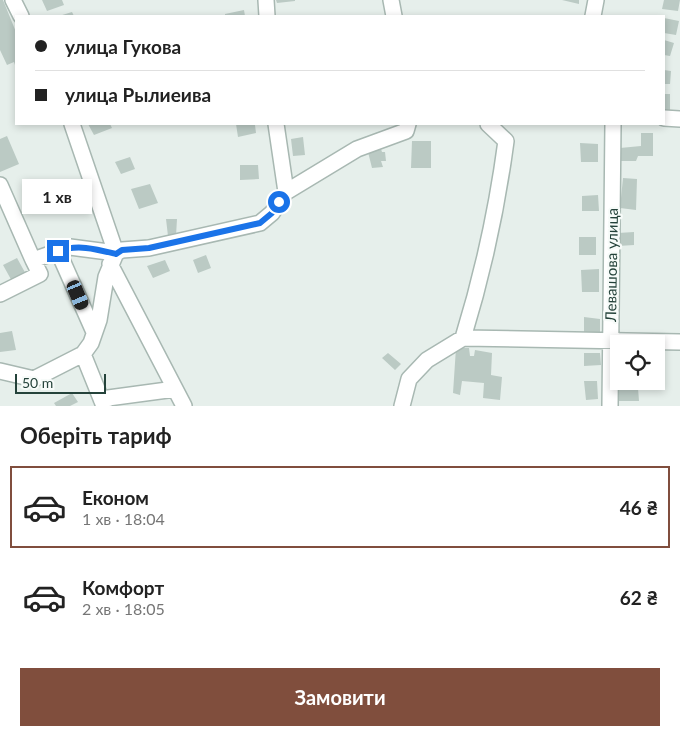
<!DOCTYPE html>
<html lang="uk">
<meta charset="utf-8">
<style>
:root{--surface:#fff;--page:#f6f6f6;--text:#222;--muted:#767676;--line:#e0e0e0;--accent:#804e3d}
body{margin:0;font-family:Lato,sans-serif;background:var(--page);color:var(--text);height:100vh;display:flex;flex-direction:column;font-size:19px;white-space:nowrap}
*{box-sizing:border-box;margin:0}
p{font-size:16px;color:var(--muted)}
.icon{flex:none;width:28px;height:28px;fill:none;stroke:currentColor;stroke-width:2;stroke-linecap:round;stroke-linejoin:round}
.map{position:relative;height:406px;overflow:hidden}
.sheet{display:flex;flex-direction:column;background:var(--surface);flex:1}
.sheet>*{flex:none}
.guide{position:absolute;left:15px;top:15px;width:650px;height:110px;border-radius:0px;box-shadow:0 2px 8px #0003;display:grid;align-content:center;height:110px;padding:0 20px;background:var(--surface)}
.buttons{position:absolute;left:610px;top:335px;display:grid;gap:10px}
.buttons a{display:grid;place-items:center;width:55px;height:55px;border-radius:0px;background:var(--surface);box-shadow:0 2px 8px #0003;font-size:25px}
.scale{position:absolute;left:15px;bottom:12px;width:91px;box-sizing:border-box;padding-left:5px;border:2px solid #24423a;border-top:0;font-size:14px;line-height:18px;white-space:nowrap;color:#24423a;-webkit-text-stroke:4px #f7fbf9;paint-order:stroke}
.end{position:absolute;width:22px;height:22px;margin:-11px;border:6px solid #1a73e8;background:#fff;box-shadow:0 0 0 2px #fff}
.from{border-radius:50%}
.bubble{position:absolute;height:35px;border-radius:0px;background:var(--surface);box-shadow:0 2px 8px #0003;font-size:16px;font-weight:700;line-height:35px;text-align:center}
.car{position:absolute;width:15px;height:30px;margin:-15px -8px;border-radius:6px;box-shadow:0 0 4px 1px #0007;background:linear-gradient(#222 24%,#8ab4d8 0 40%,#222 0 76%,#8ab4d8 0 86%,#222 0)}
.guide b{display:flex;align-items:center;gap:18px;height:48px;font-size:19px}
.guide b+b{border-top:1px solid var(--line)}
.guide i{width:12px;height:12px;background:var(--text)}
ul{padding:0;list-style:none}
li{display:flex;align-items:center;gap:15px;height:82px;margin:0 10px 8px;padding:0 10px;border:2px solid transparent;border-radius:0px}
li div{flex:1}
li b{display:block;font-size:19px}
li em{font-style:normal;font-weight:700}
li.on{border-color:var(--accent)}
li>.icon{width:45px;height:45px;stroke-width:1.5}
h2{padding:0 20px;font-size:22px;line-height:60px}
.action{display:flex;gap:10px;margin-top:auto;padding:10px 20px}
.action a{flex:1;height:58px;border-radius:0px;background:var(--accent);color:#fff;font-size:20px;font-weight:700;line-height:58px;text-align:center}
.map>svg:first-child{display:block}
.building{fill:#bbcac4}
.lines{fill:none;stroke-linecap:round;stroke-linejoin:round}
.minor-casing{stroke:#a8b8b2;stroke-width:18}
.minor{stroke:#fff;stroke-width:15}
.route{stroke:#1a73e8;stroke-width:6}
.labels{text-anchor:middle;stroke-width:4.5;stroke-linejoin:round;paint-order:stroke}
.street-label{font-size:15px;fill:#24423a;stroke:#f7fbf9}
</style>
<div class="map">
<svg width="680" height="406" viewBox="0 0 680 406">
<rect width="100%" height="100%" fill="#e6efeb"/>
<path class="building" d="M0 0H3L16 32V68L14 62 7 65 0 50Z
M42 0H62L64 5 47 11Z
M276 0H295V1L277 3Z
M562 0H579V4Z
M664 0H680L678 11 662 9Z
M244 10 245 16H225V14Z
M72 12 74 16H59Z
M664 18 679 21 676 35 664 33Z
M664 40 674 43 670 56 664 55Z
M664 70 671 71 670 84H664Z
M664 94H670V112H664Z
M88 124H110L112 128 94 135Z
M236 124 255 125 256 133 238 137Z
M641 133H653V156H638L636 161H619L620 148 641 146Z
M7 136 19 164 0 172V139Z
M303 137 305 155 293 156 291 139Z
M412 141H431V168H411Z
M580 143 598 144V162H581Z
M381 149 382 152H385L386 161H381L383 167 372 168 368 152Z
M130 157 135 169 121 174 115 162Z
M240 165H258L259 179 240 180Z
M623 178 637 179 636 210 620 208Z
M150 184 158 203 139 209 131 189Z
M598 195 599 211H582V196Z
M166 219H177L176 236H168Z
M634 232V245L618 246V233Z
M579 237H596V255H579Z
M206 255 211 268 198 273 193 260Z
M17 258 27 276 13 283 3 265Z
M165 260 170 271 153 278 147 266Z
M599 269V292H582L581 270Z
M584 317 600 319V334L584 333Z
M12 331 16 350 0 352V333Z
M456 348H469L470 356H474L475 350 492 353 491 375 502 377 500 400 483 398 484 383 462 381 460 395 453 393Z
M388 353 401 364 395 370 382 358Z
M584 353H600L601 365 584 366Z
M584 381H597L598 399 586 400Z
M618 388H638L639 401H619Z
M72 393 78 402 70 406H56L54 403Z"/>
<g class="lines">
<defs>
<path id="minor" d="M13 0 21 16
M266 0 267 16
M391 0 394 16
M593 16 596 0
M664 118 680 119
M0 185 33 260 70 247 116 253 72 124
M286 192 357 149 406 131 408 124
M58 251 94 332
M110 264 184 406
M0 294 40 274 33 260
M463 338C483 273 497 209 506 141L488 124
M83 354 104 406
M0 371 34 379 83 354 91 343 99 320 106 277 116 253 122 250 149 248 260 223 272 213 286 192 276 124
M101 399 175 389
M402 406 409 379 427 360 463 338 680 342
M610 406 613 124"/>
</defs>
<use href="#minor" class="minor-casing"/>
<use href="#minor" class="minor"/>
</g>
<g class="lines">
<path class="route" d="M58 251C78 244 96 249 116 254L122 250 149 248 260 223 272 213 279 202"/>
</g>
<g class="labels">
<g class="street-label">
<text transform="translate(612 265) rotate(-89)" y="5">Левашова улица</text>
</g>
</g>
</svg>
<div class="buttons">
<a><svg class="icon" aria-label="locate" viewBox="0 0 24 24"><circle cx="12" cy="12" r="6"/><path d="M12 2v4M12 18v4M2 12h4M18 12h4"/></svg></a>
</div>
<div class="scale">50 m</div>
<i class="end from" style="left:279px;top:202px"></i>
<i class="end" style="left:58px;top:251px"></i>
<div class="bubble" style="left:22px;top:179px;width:70px">1 хв</div>
<i class="car" style="left:78px;top:295px;rotate:157deg"></i>
<div class="guide">
<b><i class="from"></i>улица Гукова</b>
<b><i></i>улица Рылиеива</b>
</div>
</div>
<section class="sheet">
<h2>Оберіть тариф</h2>
<ul>
<li class="on"><svg class="icon" aria-label="car" viewBox="0 0 24 24"><path d="M5 17H2v-5l4-1 3-4h7l3 4 3 1v5h-3M9 17h6M6 11h13"/><circle cx="7" cy="17" r="2"/><circle cx="17" cy="17" r="2"/></svg><div><b>Економ</b><p>1 хв · 18:04</p></div><em>46 ₴</em></li>
<li><svg class="icon" aria-label="car" viewBox="0 0 24 24"><path d="M5 17H2v-5l4-1 3-4h7l3 4 3 1v5h-3M9 17h6M6 11h13"/><circle cx="7" cy="17" r="2"/><circle cx="17" cy="17" r="2"/></svg><div><b>Комфорт</b><p>2 хв · 18:05</p></div><em>62 ₴</em></li>
</ul>
<div class="action"><a>Замовити</a></div>
</section>
